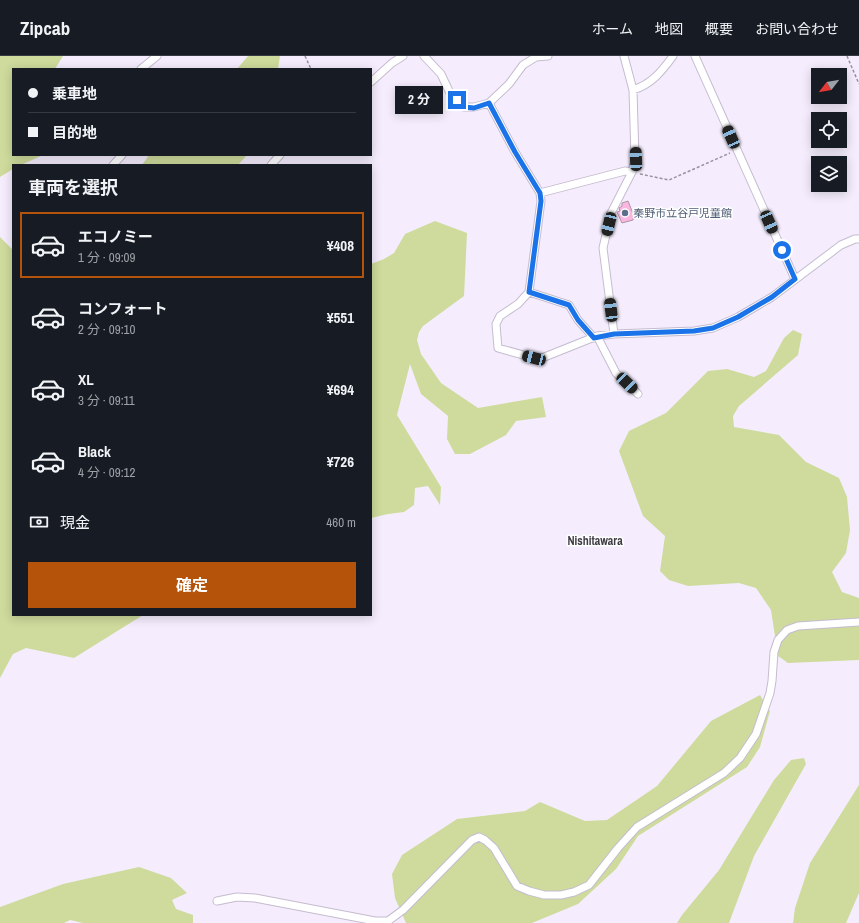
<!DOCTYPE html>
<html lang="ja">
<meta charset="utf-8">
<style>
:root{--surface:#171b24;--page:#242831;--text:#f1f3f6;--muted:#9ea1a6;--line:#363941;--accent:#b45309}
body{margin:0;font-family:"Archivo Narrow","Noto Sans JP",sans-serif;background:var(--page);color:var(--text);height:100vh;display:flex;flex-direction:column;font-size:15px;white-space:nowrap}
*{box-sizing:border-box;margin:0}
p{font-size:13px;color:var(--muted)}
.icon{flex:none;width:22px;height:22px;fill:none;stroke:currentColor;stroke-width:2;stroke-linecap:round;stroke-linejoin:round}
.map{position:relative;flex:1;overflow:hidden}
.details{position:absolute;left:12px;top:108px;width:360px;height:452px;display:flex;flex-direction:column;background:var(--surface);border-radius:0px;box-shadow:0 2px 10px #0003}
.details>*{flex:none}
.guide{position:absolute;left:12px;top:12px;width:360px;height:88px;border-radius:0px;box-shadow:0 2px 10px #0003;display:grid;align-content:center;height:88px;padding:0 16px;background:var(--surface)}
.needle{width:26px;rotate:239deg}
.controls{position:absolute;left:811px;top:12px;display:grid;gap:8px}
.controls a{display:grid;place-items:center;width:36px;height:36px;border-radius:0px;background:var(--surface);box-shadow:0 2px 10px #0003;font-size:20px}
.end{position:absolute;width:18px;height:18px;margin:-9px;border:5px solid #1a73e8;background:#fff;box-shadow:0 0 0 2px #fff}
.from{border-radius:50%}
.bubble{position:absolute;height:28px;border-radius:0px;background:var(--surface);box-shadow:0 2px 10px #0003;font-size:13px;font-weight:700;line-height:28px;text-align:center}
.car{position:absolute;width:12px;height:24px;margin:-12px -6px;border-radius:5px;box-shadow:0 0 3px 1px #0007;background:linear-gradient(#222 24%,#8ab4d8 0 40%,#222 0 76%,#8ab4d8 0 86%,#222 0)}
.guide b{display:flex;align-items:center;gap:14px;height:38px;font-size:15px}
.guide b+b{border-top:1px solid var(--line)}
.guide i{width:10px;height:10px;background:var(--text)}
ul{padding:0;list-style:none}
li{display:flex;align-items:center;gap:12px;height:66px;margin:0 8px 6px;padding:0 8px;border:2px solid transparent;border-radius:0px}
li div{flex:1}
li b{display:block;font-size:15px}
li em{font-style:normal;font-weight:700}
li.selected{border-color:var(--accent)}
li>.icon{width:36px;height:36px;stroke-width:1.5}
h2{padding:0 16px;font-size:18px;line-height:48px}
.pay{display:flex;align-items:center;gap:10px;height:44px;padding:0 16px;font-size:15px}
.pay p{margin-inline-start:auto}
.action{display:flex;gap:8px;margin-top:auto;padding:8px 16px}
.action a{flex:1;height:46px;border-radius:0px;background:var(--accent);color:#fff;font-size:16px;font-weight:700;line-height:46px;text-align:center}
header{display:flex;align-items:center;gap:24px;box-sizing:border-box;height:56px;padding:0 20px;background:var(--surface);border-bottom:1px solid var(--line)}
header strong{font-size:19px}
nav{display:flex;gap:22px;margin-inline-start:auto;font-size:14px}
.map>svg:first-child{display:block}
.green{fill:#cedb9c}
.building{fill:#fbb5e1;stroke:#ab97a3}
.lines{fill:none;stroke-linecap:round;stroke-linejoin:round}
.minor-casing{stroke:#c5bccf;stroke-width:9}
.path{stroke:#99939f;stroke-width:1.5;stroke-dasharray:3 2;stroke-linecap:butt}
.minor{stroke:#fff;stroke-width:7}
.route{stroke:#1a73e8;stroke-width:5}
.service-dot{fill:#5c6f8a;stroke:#fefefe;stroke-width:1.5}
.labels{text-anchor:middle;stroke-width:3;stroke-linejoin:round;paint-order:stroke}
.service-label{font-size:11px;fill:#4e5e75;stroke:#fefefe;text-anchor:start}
.neighbourhood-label{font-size:12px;font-weight:bold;fill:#3f3b43;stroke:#fefefe}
</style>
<header>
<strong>Zipcab</strong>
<nav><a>ホーム</a><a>地図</a><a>概要</a><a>お問い合わせ</a></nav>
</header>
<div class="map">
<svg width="859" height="867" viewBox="0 0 859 867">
<rect width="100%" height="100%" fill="#f5edfd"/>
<path class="green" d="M0 0H63L55 13H13V99H43L21 109H13V113L0 121Z
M248 0H280L278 13H237Z
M149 99H247L238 109H142Z
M435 165 467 177 464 240 423 270 419 276 417 284 421 298 441 327 478 352 542 341 546 361 516 365 506 379 470 398H455L447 383 448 360 421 338 410 308 397 359 441 431 440 449 428 430 415 432 414 449 404 456 388 458 371 462V208L384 203 394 197 405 178Z
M0 181 13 194V559H143L74 602 26 592 13 598 0 622Z
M793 274 802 278 798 299 739 350 733 360 734 371 779 379 806 406 839 422 847 441 850 474 846 497 832 516 842 536 859 542V604L788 607 778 600 771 554 756 532 739 527 688 530 669 524 660 515 665 480 643 460 619 395 629 375 666 357 708 315 727 313 754 321 766 315 784 282Z
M760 639 770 655 760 691 747 711 638 780 616 813 578 848 532 867H406L395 842 392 818 402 799 457 763 525 755 540 746 585 765 607 764 657 730 711 665Z
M804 702 806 708 754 800 729 867H677L682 859 719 814 774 724 791 704Z
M859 729V837L846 867H793L795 852 810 807Z
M139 811 171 822 187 837 172 844 176 853 193 859V867H83L70 864 64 867H0V851L63 828Z"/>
<path class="building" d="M628 145 634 160 633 164 622 167 617 156 620 155 619 152 622 150V147Z"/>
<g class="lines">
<defs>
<path id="minor" d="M424 0 441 18 450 37 464 51H474L489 47 509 28 523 9 536 1 548 0
M695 0 795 223
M141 13 157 0
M371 26 392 7 403 0
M633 34C652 28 662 15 673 0
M489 47 515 96 540 137 541 145 529 236 518 248 500 260 496 268 498 292 534 302H542L597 280 614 278 694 275 713 272 738 261 772 241 841 189 855 183H859
M113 109 122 99
M271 109 280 99
M540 137 625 115 632 116
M529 236 569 249 578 264 594 282
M614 278 603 192 611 157 632 116 635 103 633 34 624 0
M597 280 616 317 638 338
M217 845 237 841 255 842 375 865H388L403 854 472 784 479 781 485 784 494 792 517 830 529 835 544 839H561L574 836 589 829 618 792 637 771 724 717 740 702 756 678 770 637 772 625 774 596 778 584 787 574 798 570 859 566"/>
</defs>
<use href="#minor" class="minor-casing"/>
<path class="path" d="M305 0 311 13
M847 0 859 28
M640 118 669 124 730 97"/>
<use href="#minor" class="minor"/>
</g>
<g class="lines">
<path class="route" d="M457 44 464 51 474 52 489 47 515 96 540 137 541 145 529 236 569 249 578 264 594 282 614 278 694 275 713 272 738 261 772 241 795 223 782 194"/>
</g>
<circle class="service-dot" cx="625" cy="157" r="4"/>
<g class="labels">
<g class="service-label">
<text x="633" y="161">秦野市立谷戸児童館</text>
</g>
<g class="neighbourhood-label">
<text x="595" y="489">Nishitawara</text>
</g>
</g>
</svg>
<div class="controls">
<a><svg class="needle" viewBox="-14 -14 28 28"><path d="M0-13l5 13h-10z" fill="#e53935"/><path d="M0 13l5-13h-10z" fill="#9ea1a6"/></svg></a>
<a><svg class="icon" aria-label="locate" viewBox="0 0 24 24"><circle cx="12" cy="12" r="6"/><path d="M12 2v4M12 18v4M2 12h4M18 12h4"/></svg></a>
<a><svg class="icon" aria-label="layers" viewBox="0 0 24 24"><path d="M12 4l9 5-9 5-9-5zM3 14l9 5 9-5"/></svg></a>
</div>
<i class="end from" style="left:782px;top:194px"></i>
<i class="end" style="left:457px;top:44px"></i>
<div class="bubble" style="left:395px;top:30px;width:48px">2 分</div>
<i class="car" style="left:731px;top:81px;rotate:336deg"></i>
<i class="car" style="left:636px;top:103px;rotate:358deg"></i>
<i class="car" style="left:769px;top:166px;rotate:156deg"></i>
<i class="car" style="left:609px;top:168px;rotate:193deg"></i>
<i class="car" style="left:611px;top:254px;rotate:353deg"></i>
<i class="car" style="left:534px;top:302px;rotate:285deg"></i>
<i class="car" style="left:627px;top:327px;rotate:134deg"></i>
<div class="guide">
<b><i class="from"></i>乗車地</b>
<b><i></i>目的地</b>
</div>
<section class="details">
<h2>車両を選択</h2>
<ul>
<li class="selected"><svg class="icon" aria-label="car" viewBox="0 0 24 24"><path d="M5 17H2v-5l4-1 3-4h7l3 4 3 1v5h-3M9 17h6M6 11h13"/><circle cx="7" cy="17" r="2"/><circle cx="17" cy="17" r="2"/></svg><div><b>エコノミー</b><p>1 分 · 09:09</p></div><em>¥408</em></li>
<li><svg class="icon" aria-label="car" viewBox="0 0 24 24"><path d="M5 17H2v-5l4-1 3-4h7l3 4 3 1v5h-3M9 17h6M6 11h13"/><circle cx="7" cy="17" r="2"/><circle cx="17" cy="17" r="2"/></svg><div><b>コンフォート</b><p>2 分 · 09:10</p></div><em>¥551</em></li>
<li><svg class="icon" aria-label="car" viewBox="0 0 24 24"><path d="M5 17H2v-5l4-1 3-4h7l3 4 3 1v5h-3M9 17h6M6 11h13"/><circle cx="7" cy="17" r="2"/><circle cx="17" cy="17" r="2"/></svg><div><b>XL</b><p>3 分 · 09:11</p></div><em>¥694</em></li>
<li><svg class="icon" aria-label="car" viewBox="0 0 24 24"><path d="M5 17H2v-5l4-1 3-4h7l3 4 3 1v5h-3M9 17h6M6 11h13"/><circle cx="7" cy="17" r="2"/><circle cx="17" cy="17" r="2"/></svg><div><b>Black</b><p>4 分 · 09:12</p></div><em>¥726</em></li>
</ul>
<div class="pay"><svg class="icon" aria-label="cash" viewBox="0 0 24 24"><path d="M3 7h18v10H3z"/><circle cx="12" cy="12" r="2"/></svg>現金<p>460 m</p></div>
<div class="action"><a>確定</a></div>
</section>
</div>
